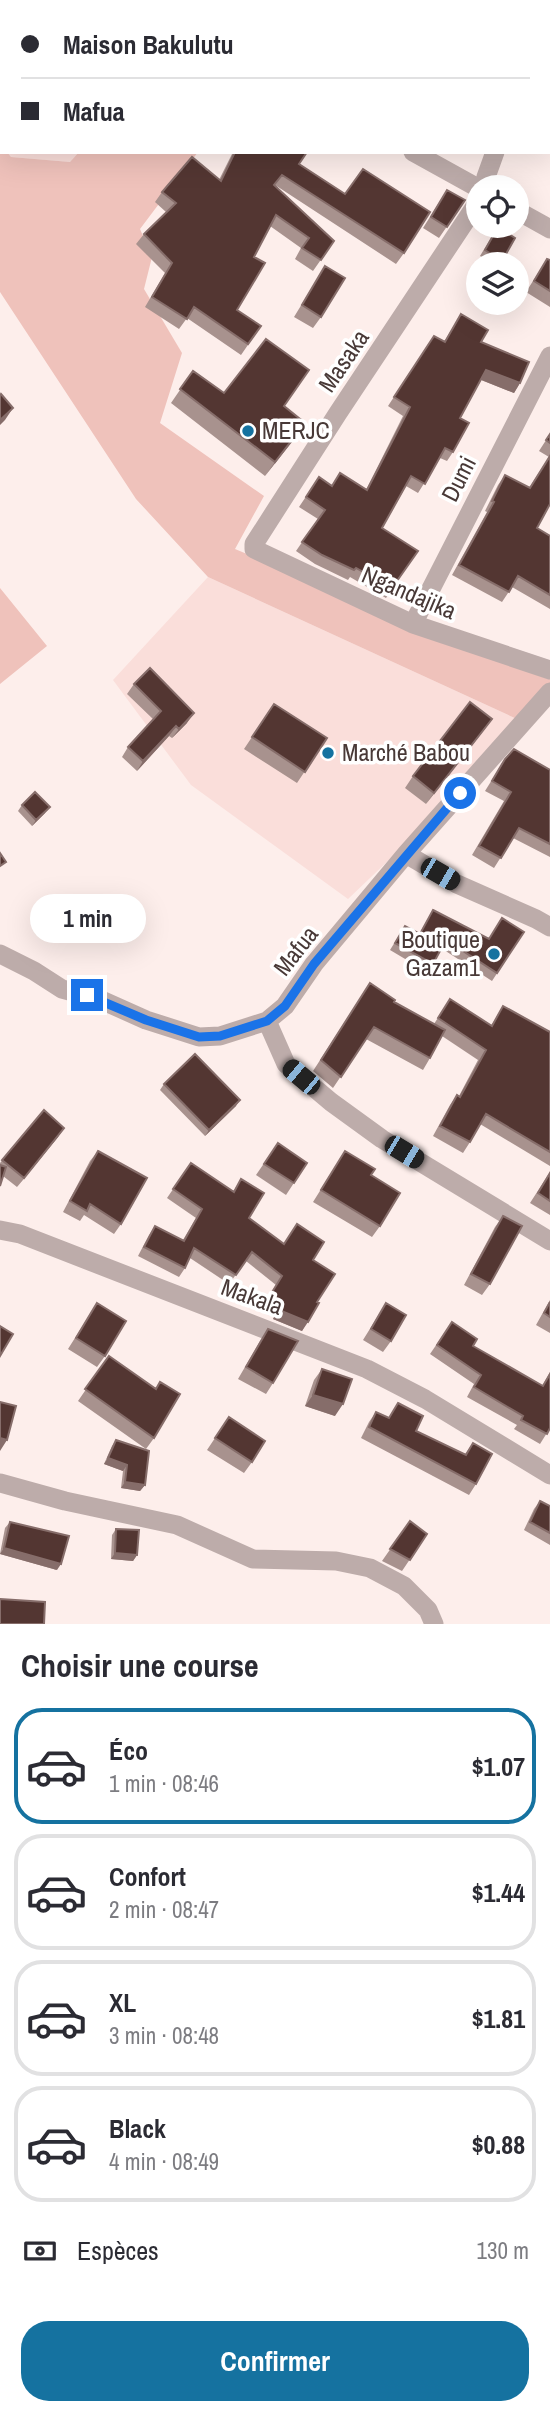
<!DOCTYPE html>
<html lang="fr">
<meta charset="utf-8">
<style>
:root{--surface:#fff;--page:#f2f2f3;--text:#2b2b33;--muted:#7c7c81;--line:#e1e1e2;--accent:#1572a0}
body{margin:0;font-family:"Archivo Narrow",sans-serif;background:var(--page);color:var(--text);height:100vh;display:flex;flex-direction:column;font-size:26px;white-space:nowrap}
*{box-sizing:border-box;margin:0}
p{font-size:23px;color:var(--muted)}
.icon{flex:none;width:38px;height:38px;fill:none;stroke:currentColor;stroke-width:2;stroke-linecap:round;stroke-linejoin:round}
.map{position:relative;height:1624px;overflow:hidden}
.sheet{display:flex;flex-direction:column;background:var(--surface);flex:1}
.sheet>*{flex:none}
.banner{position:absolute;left:0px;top:0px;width:551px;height:154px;box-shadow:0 7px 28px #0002;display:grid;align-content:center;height:154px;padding:0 21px;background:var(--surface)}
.fabs{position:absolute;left:466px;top:175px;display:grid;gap:14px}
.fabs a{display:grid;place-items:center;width:63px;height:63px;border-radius:50%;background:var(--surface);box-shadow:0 7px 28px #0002;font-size:35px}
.end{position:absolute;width:32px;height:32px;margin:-16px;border:9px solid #1a73e8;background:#fff;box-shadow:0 0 0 4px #fff}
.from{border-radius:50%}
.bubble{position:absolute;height:49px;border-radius:24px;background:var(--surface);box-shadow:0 7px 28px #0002;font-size:23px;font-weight:700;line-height:49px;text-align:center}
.car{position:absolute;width:21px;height:42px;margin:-21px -10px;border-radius:9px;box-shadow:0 0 5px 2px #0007;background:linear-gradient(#222 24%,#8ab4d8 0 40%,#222 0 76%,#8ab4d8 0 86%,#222 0)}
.banner b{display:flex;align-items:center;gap:24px;height:66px;font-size:26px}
.banner b+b{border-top:2px solid var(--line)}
.banner i{width:18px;height:18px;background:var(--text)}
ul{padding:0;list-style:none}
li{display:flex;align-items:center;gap:21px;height:116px;margin:0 14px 10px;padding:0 7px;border:4px solid var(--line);border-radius:28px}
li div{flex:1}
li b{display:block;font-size:26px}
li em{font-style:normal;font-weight:700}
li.current{border-color:var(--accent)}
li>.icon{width:63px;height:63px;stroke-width:1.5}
h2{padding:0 21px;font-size:32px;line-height:84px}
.pay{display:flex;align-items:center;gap:18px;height:77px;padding:0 21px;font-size:26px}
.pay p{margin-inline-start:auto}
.cta{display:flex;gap:14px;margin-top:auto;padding:14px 21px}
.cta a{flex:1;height:80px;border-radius:28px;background:var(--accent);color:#fff;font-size:28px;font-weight:700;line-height:80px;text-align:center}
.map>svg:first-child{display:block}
.built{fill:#fadeda}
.green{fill:#efc2bb}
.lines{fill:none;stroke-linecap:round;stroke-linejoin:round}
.minor{stroke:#bdacaa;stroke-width:19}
.wall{fill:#a8928e}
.shaded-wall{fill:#866d6a}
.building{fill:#533632;stroke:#866d6a;stroke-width:2}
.route{stroke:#1a73e8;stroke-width:9}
.poi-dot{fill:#1572a0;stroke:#fff;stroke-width:2.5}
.labels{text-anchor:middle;stroke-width:7;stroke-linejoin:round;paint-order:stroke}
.street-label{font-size:24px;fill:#483937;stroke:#fff}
.poi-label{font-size:24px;fill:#483937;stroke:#fff;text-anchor:start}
</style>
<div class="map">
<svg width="550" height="1624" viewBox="0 0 550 1624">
<rect width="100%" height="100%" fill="#fdeeeb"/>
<path class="built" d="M0 0H229L2 2V146Z
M7 152H79L70 162 11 157Z
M208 577 519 720 413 837 348 899 191 785 113 680Z"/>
<path class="green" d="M0 143 2 152H7L11 157 70 162 79 152H198L140 229 152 257 144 289 182 353 160 423 264 496 235 549 413 624 550 670V690L519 720 208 577 136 499 0 292Z
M0 588 47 646 0 684Z"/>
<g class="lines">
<path class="minor" d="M413 152 478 188
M485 187 486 177 495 152
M478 202 338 413 254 544V549L413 624 550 670
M516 210 550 229
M413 624 550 356
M406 854 457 884 536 919 550 927
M0 954 34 971 62 989 99 999 146 1020 199 1037 220 1036 267 1021 285 1006 314 964 406 854 550 692
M267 1021 286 1064 331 1102 382 1139 550 1241
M0 1230 20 1234 367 1369 425 1399 550 1475
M0 1483 65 1501 177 1525 253 1559 336 1561 370 1568 404 1586 428 1610 434 1624"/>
</g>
<path class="wall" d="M520 0H550V35V2H519Z
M233 152H307L299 164 404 253 396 264 275 185 334 241 313 271 295 259 301 248 270 226 254 257 237 310 261 326 241 355 187 318 179 329 145 307 165 273 136 244 144 234 166 212 155 202 162 192 219 180Z
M447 190 465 200 439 238 423 228Z
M494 233 515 238 499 264H494L480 256Z
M547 259 550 260V307L526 292Z
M325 266 321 317 313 328 294 317Z
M461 314 481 342 520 383 514 393 481 380 460 418 453 452 447 461 440 458 418 493 406 486 382 528 418 551 386 598 350 577 348 580 315 564 296 551 318 519 299 507 319 477 332 486 366 490 403 416 388 406 434 336 444 342Z
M193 371 224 393 284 406 305 423 265 476 171 403Z
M550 434V505L537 528 550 536V609L512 587 502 602 452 575 487 512 485 511 498 485 505 475 529 488 549 457 539 451Z
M134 684 187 723 172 738 169 736 137 771 122 757 128 747 154 720 127 694Z
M274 704 327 738 297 783 244 749Z
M492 719 426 804 405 788 413 776Z
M505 759 550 770V857L513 838 494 868 472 855 504 801 485 791Z
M22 805 45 813 32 826 18 811Z
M433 910 489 939 524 932 492 981 441 948 427 972 390 950 405 926 419 934Z
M370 983 394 1002 434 1024 450 999 491 1026 503 1006 550 1032V1166L480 1124 470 1142 463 1153 433 1136 450 1105 457 1095 459 1096 478 1060 442 1036 430 1058 423 1070 366 1039 333 1088 313 1071Z
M164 1084 236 1106 205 1136 160 1090Z
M44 1110 58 1137 17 1187 3 1176 0 1186V1163Z
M278 1143 307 1163 286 1195 256 1175Z
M98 1151 121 1224 114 1234 84 1215 80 1221 63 1212 90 1161Z
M345 1151 371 1175 380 1226 372 1237 313 1202Z
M191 1163 233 1192 241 1179 249 1218 283 1244 313 1260 317 1302 302 1331 273 1319 276 1313 263 1306 276 1285 246 1261 229 1284 190 1258 185 1268 179 1277 138 1256 149 1235 155 1226 183 1240 196 1218 167 1198Z
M550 1172V1215L530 1203Z
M503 1216 490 1284 482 1295 464 1285 495 1227Z
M550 1300V1333L536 1325Z
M97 1303 105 1356 97 1367 68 1349Z
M386 1303 391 1341 383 1352 363 1340Z
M452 1322 473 1346 542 1386 550 1372V1428L540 1444 514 1429 517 1425 467 1397 474 1384 430 1354Z
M268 1329 273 1383 266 1394 238 1379 260 1341Z
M109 1356 154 1438 146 1449 78 1401Z
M322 1369 335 1416 305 1406 314 1380Z
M376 1412 465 1454 473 1443 476 1484 469 1495 361 1438 369 1422Z
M229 1417 252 1462 244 1473 207 1450Z
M116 1440 145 1485 140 1491 121 1488 123 1471 104 1464 112 1446Z
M540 1501 550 1506V1545L524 1530 534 1509Z
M410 1521 427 1534 402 1571 382 1561Z
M10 1522 57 1570 0 1554 5 1528Z
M116 1529 137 1555 133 1561 111 1559 112 1535Z"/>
<path class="shaded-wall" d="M486 370 520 383 514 393 479 379Z
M13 408 5 420 0 425V420Z
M305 423 296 437 265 476 275 462Z
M194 713 187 723 172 738 179 729Z
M492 719 484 730 426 804 434 793Z
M176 726 169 736 137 771 143 761Z
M50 807 45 813 32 826 36 820Z
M240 1100 236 1106 205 1136 209 1130Z
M64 1128 58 1137 17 1187 24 1178Z
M279 1310 308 1322 302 1331 273 1319Z
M313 1395 343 1404 335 1416 305 1406Z
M0 1438 7 1440 0 1451Z
M108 1458 127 1465 123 1471 104 1464Z
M125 1482 145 1485 140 1491 121 1488Z
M4 1548 61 1564 57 1570 0 1554Z
M115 1553 137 1555 133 1561 111 1559Z"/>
<path class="building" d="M6 0H43L44 2H7Z
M64 0H81L82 2H60Z
M363 0H416L419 2H362Z
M530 0H550V19V2H532Z
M235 152H307L299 164 345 194 363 169 430 212 404 253 282 175 274 185 334 241 321 260 302 248 309 238 276 215 254 257 265 263 237 310 261 326 248 344 194 307 187 319 152 297 172 263 144 234 176 203 162 192 192 157 221 181Z
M447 190 465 200 447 227 431 217Z
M498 227 515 238 502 261 485 250Z
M547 259 550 260V291L534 281Z
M325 266 345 278 321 317 302 305Z
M461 314 488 330 481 342 529 362 520 383 486 370 460 418 469 423 453 452 445 448 425 484 411 476 382 528 418 551 392 588 356 568 354 570 322 555 302 542 325 510 306 497 319 477 332 486 340 473 367 490 410 407 394 397 434 336 445 342Z
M266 339 309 370 284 406 305 423 275 462 180 389 193 371 224 393Z
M1 394 13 408 0 420V396Z
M550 434V443L546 440Z
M550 456V504L537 528 550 536V595L518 576 509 592 459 565 494 502 492 501 505 475 530 488Z
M150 668 194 713 179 729 176 726 143 761 128 747 161 711 134 684Z
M470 702 492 719 434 793 413 776Z
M274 704 327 738 305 772 252 737Z
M514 749 550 770V844L519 828 501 858 479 846 511 792 492 781 505 759Z
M35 792 50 807 36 820 22 805Z
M0 853 6 862 0 866Z
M433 910 489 939 502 918 524 932 497 973 446 940 433 964 395 943 405 926 420 934Z
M370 983 395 1000 394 1002 445 1030 430 1058 374 1027 341 1077 321 1060Z
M450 999 492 1026 503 1006 550 1032V1152L486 1114 470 1142 440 1126 457 1095 460 1097 486 1050 438 1018Z
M195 1054 240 1100 209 1130 164 1084Z
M44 1110 64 1128 24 1178 2 1160Z
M278 1143 307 1163 294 1183 264 1164Z
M98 1151 147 1178 121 1224 90 1204 87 1211 70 1201Z
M345 1151 375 1169 371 1175 400 1193 380 1226 321 1190Z
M191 1163 234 1192 241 1179 264 1193 249 1218 284 1244 297 1224 324 1242 313 1260 335 1274 317 1302 319 1303 308 1322 279 1310 282 1304 269 1297 282 1276 252 1252 236 1275 194 1248 185 1268 144 1247 155 1226 184 1241 202 1209 173 1189Z
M0 1165 6 1167 0 1186Z
M550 1173V1201L538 1193Z
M503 1216 522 1226 490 1284 471 1274Z
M550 1302V1317L544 1313Z
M97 1303 126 1321 105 1356 76 1338Z
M386 1303 406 1315 391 1341 371 1329Z
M452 1322 477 1339 473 1346 543 1386 550 1374V1428L547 1434 521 1420 523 1416 474 1387 481 1375 437 1345Z
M0 1326 13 1334 0 1356Z
M268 1329 298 1341 273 1383 246 1367Z
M109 1356 156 1389 160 1382 180 1394 154 1438 85 1389Z
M322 1369 352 1379 343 1404 313 1395Z
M0 1402 16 1406 7 1440 0 1438Z
M398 1403 423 1416 416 1431 466 1455 473 1443 492 1454 476 1484 369 1427 376 1412 389 1418Z
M229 1417 265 1441 252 1462 215 1438Z
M116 1440 149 1451 145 1485 125 1482 127 1465 108 1458Z
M540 1501 550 1506V1533L530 1522Z
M410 1521 427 1534 410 1560 390 1549Z
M10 1522 69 1536 61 1564 4 1548Z
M116 1529 139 1530 137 1555 115 1553Z
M0 1599 45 1602 44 1624H0Z"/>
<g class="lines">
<path class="route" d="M87 995 146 1020 199 1037 220 1036 267 1021 285 1006 314 964 460 793"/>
</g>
<g class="poi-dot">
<circle cx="248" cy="431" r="7"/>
<circle cx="328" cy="753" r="7"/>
<circle cx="494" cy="954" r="7"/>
</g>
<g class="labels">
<g class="street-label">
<text transform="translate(344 361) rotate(-56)" y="8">Masaka</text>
<text transform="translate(459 479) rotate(-63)" y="8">Dumi</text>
<text transform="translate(409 593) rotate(23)" y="8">Ngandajika</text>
<text transform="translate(296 951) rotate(-52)" y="8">Mafua</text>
<text transform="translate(252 1297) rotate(20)" y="8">Makala</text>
</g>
<g class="poi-label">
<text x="262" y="439">MERJC</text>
<text x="342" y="761">Marché Babou</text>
<text x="480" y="948" text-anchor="end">Boutique<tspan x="480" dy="28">Gazam1</tspan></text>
</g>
</g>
</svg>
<div class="fabs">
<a><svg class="icon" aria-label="locate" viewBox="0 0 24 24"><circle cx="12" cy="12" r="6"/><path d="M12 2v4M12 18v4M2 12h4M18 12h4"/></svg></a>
<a><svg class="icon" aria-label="layers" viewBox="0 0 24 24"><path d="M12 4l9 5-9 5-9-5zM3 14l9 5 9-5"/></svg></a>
</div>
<i class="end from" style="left:460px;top:793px"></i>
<i class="end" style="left:87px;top:995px"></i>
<div class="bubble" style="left:30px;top:894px;width:116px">1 min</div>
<i class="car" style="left:440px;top:874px;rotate:120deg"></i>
<i class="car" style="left:301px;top:1077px;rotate:310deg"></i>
<i class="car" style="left:404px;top:1152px;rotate:121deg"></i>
<div class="banner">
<b><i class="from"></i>Maison Bakulutu</b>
<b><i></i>Mafua</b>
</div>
</div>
<section class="sheet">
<h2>Choisir une course</h2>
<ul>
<li class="current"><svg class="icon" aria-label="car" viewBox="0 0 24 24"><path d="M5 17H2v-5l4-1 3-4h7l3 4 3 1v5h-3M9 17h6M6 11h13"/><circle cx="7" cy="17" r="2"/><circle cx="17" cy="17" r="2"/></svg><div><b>Éco</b><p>1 min · 08:46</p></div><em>$1.07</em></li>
<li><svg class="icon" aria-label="car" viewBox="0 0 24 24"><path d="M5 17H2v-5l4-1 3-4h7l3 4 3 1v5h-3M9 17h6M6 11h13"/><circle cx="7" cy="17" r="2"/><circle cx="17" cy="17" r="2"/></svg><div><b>Confort</b><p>2 min · 08:47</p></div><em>$1.44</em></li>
<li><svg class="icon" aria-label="car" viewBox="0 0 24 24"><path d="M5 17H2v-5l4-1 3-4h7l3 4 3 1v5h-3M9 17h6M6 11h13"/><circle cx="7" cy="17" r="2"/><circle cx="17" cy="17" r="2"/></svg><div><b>XL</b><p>3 min · 08:48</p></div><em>$1.81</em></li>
<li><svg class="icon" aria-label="car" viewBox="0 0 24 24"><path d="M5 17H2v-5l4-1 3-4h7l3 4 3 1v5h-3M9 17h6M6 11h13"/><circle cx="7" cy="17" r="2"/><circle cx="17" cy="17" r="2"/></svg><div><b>Black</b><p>4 min · 08:49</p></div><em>$0.88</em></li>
</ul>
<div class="pay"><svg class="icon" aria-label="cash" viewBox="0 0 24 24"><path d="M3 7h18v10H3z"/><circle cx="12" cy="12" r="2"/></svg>Espèces<p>130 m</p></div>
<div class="cta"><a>Confirmer</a></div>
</section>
